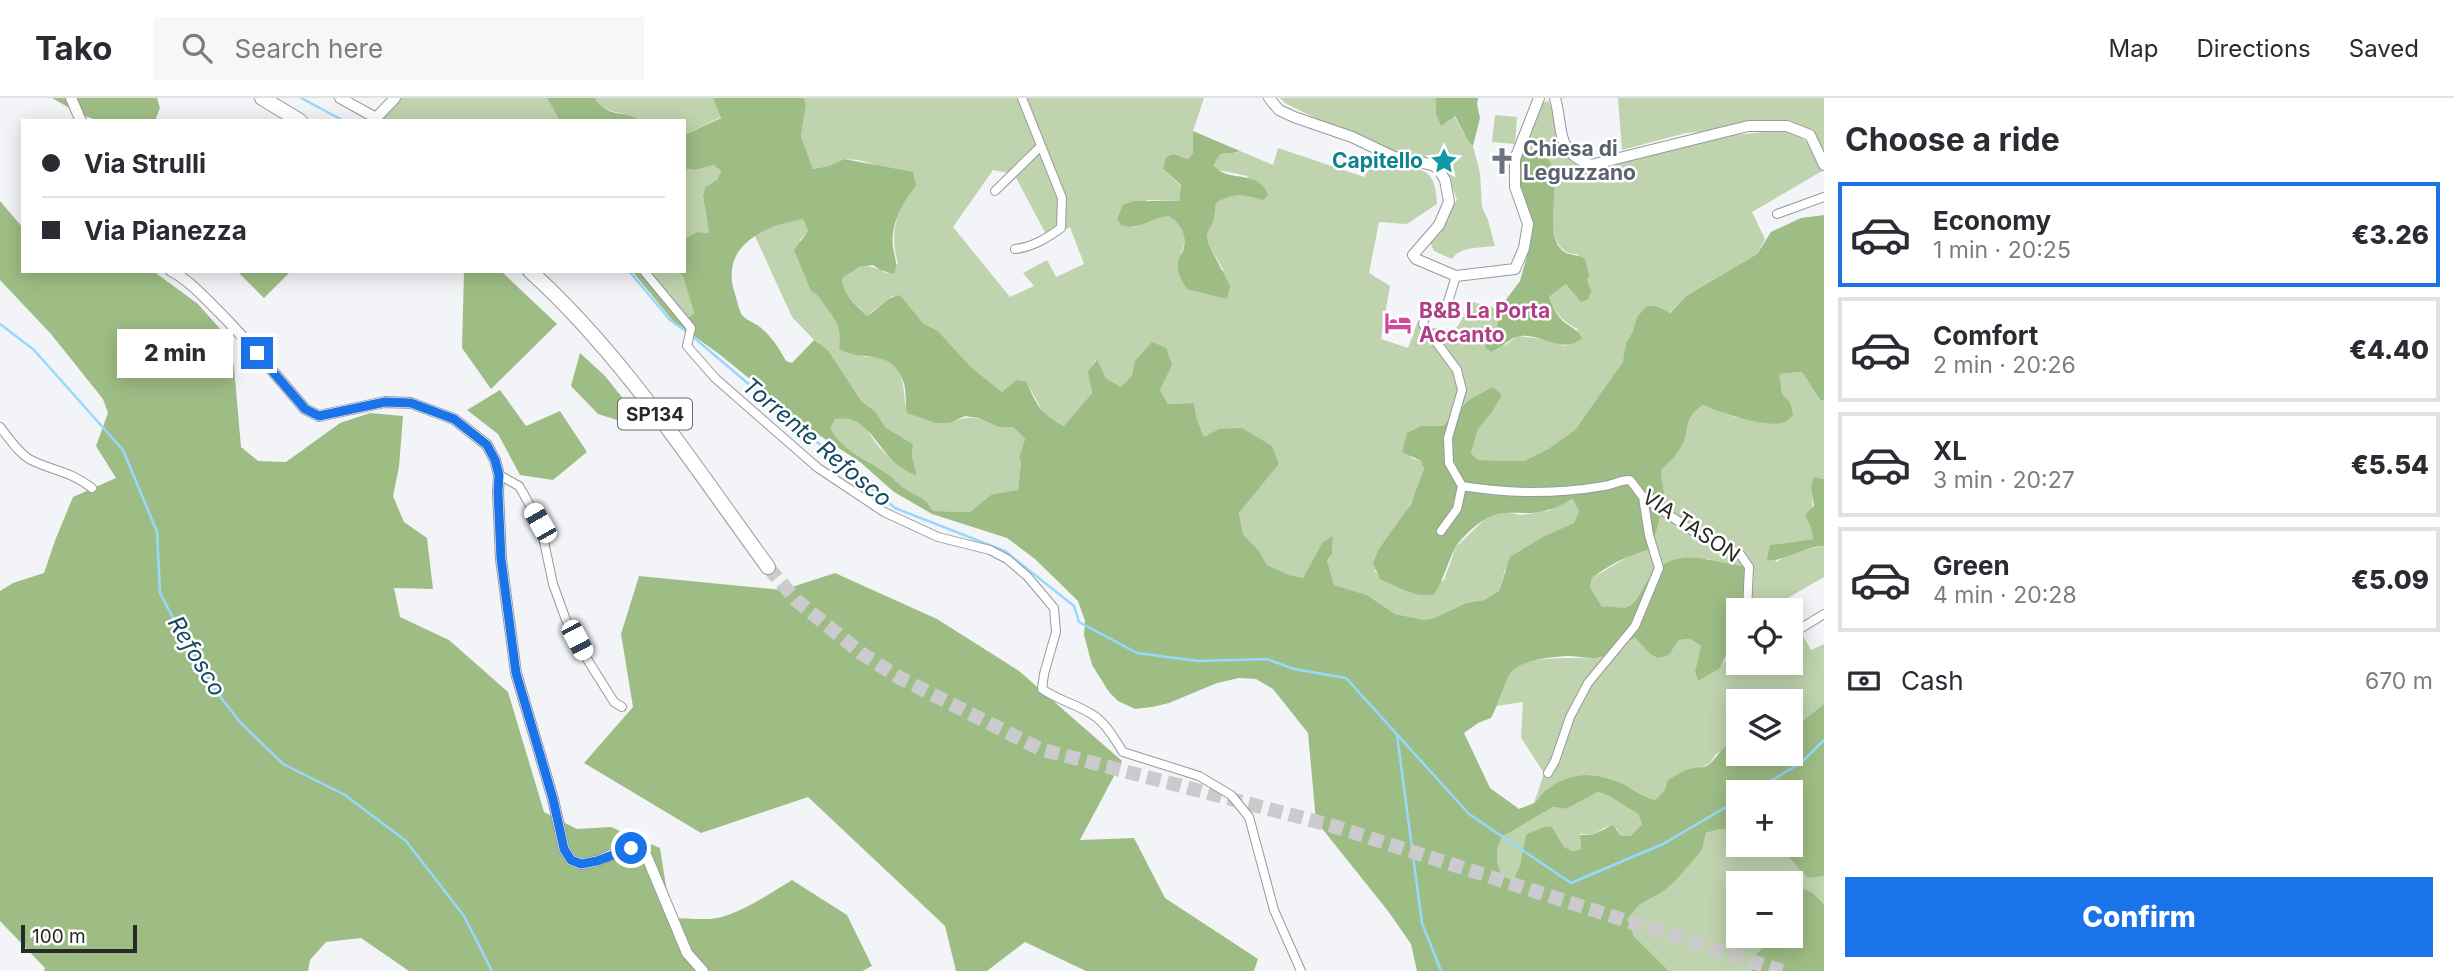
<!DOCTYPE html>
<meta charset="utf-8">
<style>
:root{--surface:#fff;--page:#f7f7f7;--text:#2b2b33;--muted:#7c7c81;--line:#e1e1e2;--accent:#1a73e8}
body{margin:0;font-family:Inter,sans-serif;background:var(--page);color:var(--text);height:100vh;display:flex;flex-direction:column;font-size:26px;white-space:nowrap}
*{box-sizing:border-box;margin:0}
p{font-size:23px;color:var(--muted)}
.icon{flex:none;width:38px;height:38px;fill:none;stroke:currentColor;stroke-width:2;stroke-linecap:round;stroke-linejoin:round}
.map{position:relative;flex:1;overflow:hidden}
.drawer{display:flex;flex-direction:column;background:var(--surface);width:630px}
.drawer>*{flex:none}
.banner{position:absolute;left:21px;top:21px;width:665px;height:154px;border-radius:0px;box-shadow:0 4px 18px #0003;display:grid;align-content:center;height:154px;padding:0 21px;background:var(--surface)}
.controls{position:absolute;left:1726px;top:500px;display:grid;gap:14px}
.controls a{display:grid;place-items:center;width:77px;height:77px;border-radius:0px;background:var(--surface);box-shadow:0 4px 18px #0003;font-size:35px}
.scale{position:absolute;left:21px;bottom:18px;width:116px;box-sizing:border-box;padding-left:7px;border:4px solid #29292a;border-top:0;font-size:19px;line-height:24px;white-space:nowrap;color:#29292a;-webkit-text-stroke:5px #fff;paint-order:stroke}
.end{position:absolute;width:32px;height:32px;margin:-16px;border:9px solid #1a73e8;background:#fff;box-shadow:0 0 0 4px #fff}
.from{border-radius:50%}
.bubble{position:absolute;height:49px;border-radius:0px;background:var(--surface);box-shadow:0 4px 18px #0003;font-size:23px;font-weight:800;line-height:49px;text-align:center}
.car{position:absolute;width:21px;height:42px;margin:-21px -10px;border-radius:9px;box-shadow:0 0 5px 2px #0007;background:linear-gradient(#fff 24%,#345 0 40%,#fff 0 76%,#345 0 86%,#fff 0)}
.banner b{display:flex;align-items:center;gap:24px;height:66px;font-size:26px}
.banner b+b{border-top:2px solid var(--line)}
.banner i{width:18px;height:18px;background:var(--text)}
ul{padding:0;list-style:none}
li{display:flex;align-items:center;gap:21px;height:105px;margin:0 14px 10px;padding:0 7px;border:4px solid var(--line);border-radius:0px}
li div{flex:1}
li b{display:block;font-size:26px}
li em{font-style:normal;font-weight:800}
li.current{border-color:var(--accent)}
li>.icon{width:63px;height:63px;stroke-width:1.5}
h2{padding:0 21px;font-size:32px;line-height:84px}
.pay{display:flex;align-items:center;gap:18px;height:77px;padding:0 21px;font-size:26px}
.pay p{margin-inline-start:auto}
.button{display:flex;gap:14px;margin-top:auto;padding:14px 21px}
.button a{flex:1;height:80px;border-radius:0px;background:var(--accent);color:#fff;font-size:28px;font-weight:800;line-height:80px;text-align:center}
header{display:flex;align-items:center;gap:42px;box-sizing:border-box;height:98px;padding:0 35px;background:var(--surface);border-bottom:2px solid var(--line)}
header strong{font-size:33px}
nav{display:flex;gap:38px;margin-inline-start:auto;font-size:24px}
.search{width:490px;height:63px;background:var(--page);display:flex;align-items:center;gap:18px;box-sizing:border-box;padding:0 24px;border-radius:0px;color:var(--muted);font-size:26px}
main{display:flex;flex:1;min-height:0}
.map>svg:first-child{display:block}
.green{fill:#bed3ae;fill-rule:evenodd}
.forest{fill:#9ebd85;fill-rule:evenodd}
.lines{fill:none;stroke-linecap:round;stroke-linejoin:round}
.stream{stroke:#97d9fe;stroke-width:2.5}
.highway-tunnel{stroke:#cbcbce;stroke-width:14;stroke-dasharray:14 7;stroke-linecap:butt}
.street-casing{stroke:#98999c;stroke-width:10}
.secondary-casing{stroke:#98999c;stroke-width:12}
.highway-casing{stroke:#98999c;stroke-width:16}
.street{stroke:#fff;stroke-width:8}
.secondary{stroke:#fff;stroke-width:10}
.highway{stroke:#fff;stroke-width:14}
.route{stroke:#1a73e8;stroke-width:9}
.labels{text-anchor:middle;stroke-width:5;stroke-linejoin:round;paint-order:stroke}
.shield{fill:#fff;stroke:#69696a;stroke-width:2}
.shield-label{font-size:19px;font-weight:bold;fill:#29292a}
.worship-label{font-size:21px;font-weight:bold;fill:#5b616d;stroke:#fff;text-anchor:start}
.culture-label{font-size:21px;font-weight:bold;fill:#0d838f;stroke:#fff;text-anchor:end}
.hotel-label{font-size:21px;font-weight:bold;fill:#b23c85;stroke:#fff;text-anchor:start}
.street-label{font-size:21px;fill:#29292a;stroke:#fff}
.water-label{font-size:23px;font-style:italic;fill:#144962;stroke:#fff}
</style>
<header>
<strong>Tako</strong>
<div class="search"><svg class="icon" aria-label="search" viewBox="0 0 24 24"><circle cx="10" cy="10" r="6"/><path d="M15 15l6 6"/></svg>Search here</div>
<nav><a>Map</a><a>Directions</a><a>Saved</a></nav>
</header>
<main>
<div class="map">
<svg width="1824" height="873" viewBox="0 0 1824 873">
<rect width="100%" height="100%" fill="#f3f4f7"/>
<path class="green" d="M397 0H547L560 23H377Z
M595 0H713L721 19 684 37V23H640C625 10 609 21 595 0Z
M804 0H1204L1193 33V55L1188 61 1175 56 1167 59 1163 71 1181 88 1179 103 1147 102 1133 130 1158 119 1169 118C1188 131 1188 143 1178 162L1224 173 1208 145 1207 135 1214 122 1216 104C1231 96 1243 95 1259 101L1247 78 1218 72 1214 66 1217 58 1224 54 1235 55 1240 53 1273 67 1278 50 1364 79 1375 62C1408 78 1436 56 1437 106L1407 126 1379 124 1369 175 1390 188 1381 241 1408 250 1418 223 1433 230 1455 232 1473 204 1499 211 1497 231 1492 235 1505 247 1518 238 1542 241 1566 248 1578 231C1561 223 1556 215 1549 199L1566 186 1587 182 1578 156C1544 158 1552 101 1554 78L1521 55 1539 5 1549 3 1561 44 1577 67 1612 65 1689 42 1782 32C1806 37 1814 50 1824 72L1752 114 1765 141 1757 156 1686 198 1669 215 1656 208 1637 219 1632 235 1626 245 1624 264 1575 332 1548 351 1524 363 1478 362 1471 355 1478 331 1491 315 1469 302 1443 328H1421L1411 360 1421 363 1424 371 1417 393 1375 473 1381 481 1414 495 1444 482 1456 449 1484 422 1494 416 1507 414 1520 417 1548 413 1574 401 1579 413 1574 425 1543 440 1505 472 1499 493 1484 502 1466 505 1434 520 1425 522 1395 516 1367 497 1334 487 1327 462 1332 456 1333 438 1303 480 1288 477 1267 467 1259 453 1243 436 1239 415 1279 366 1204 340 1197 322 1194 305 1168 306 1160 292 1171 267 1135 263 1132 277 1121 289 1106 280 1096 262 1089 273 1092 295 1064 328 1045 318 1026 283 1016 282 1002 294 971 269 938 233 923 225 900 197 892 198 867 218C857 207 842 196 841 180 863 164 865 166 887 175L898 165C889 137 896 110 916 88L873 66 858 62 844 61 829 68 813 71 801 38 806 6ZM993 72 1014 76 1048 140 1070 129 1084 166 1056 179 1047 162 1023 175 1034 188 1010 199 953 129Z
M1280 0H1436L1441 28 1454 18 1468 43 1473 48 1480 75 1482 109 1488 122 1495 148C1481 150 1460 148 1452 161L1434 153 1429 143 1457 102 1451 86 1434 61 1381 53 1285 5Z
M1618 0H1824V53L1819 44 1779 27 1686 35 1622 52Z
M1495 17 1517 19 1515 46 1492 44Z
M714 67 721 73 717 82 705 89 703 98 709 135 697 134 684 141V71L695 72Z
M803 121 808 133 800 142 818 196 836 220 841 238 864 259C897 256 904 277 905 306L950 325C979 311 985 329 1013 329L1025 341 1019 359 1021 364 1018 392 992 396 970 414 933 413C923 396 920 401 904 390 895 384 888 376 879 370 858 356 842 353 829 330L835 320C866 315 866 338 885 355 894 364 906 370 917 377L912 358 913 346 885 329 875 313 862 304 828 252 814 242 792 219 754 136 790 123Z
M642 173H677L683 177 694 215 687 222C667 217 655 189 642 173Z
M1802 274 1820 302H1824V381L1822 380 1811 391C1814 408 1811 424 1813 441L1771 447 1776 464 1797 453 1824 448V479L1784 502 1790 513H1744L1745 468 1722 466 1708 461 1656 471C1650 480 1634 510 1624 510 1614 511 1613 506 1602 510L1590 489 1592 480 1633 456 1649 452C1655 445 1664 404 1664 394 1663 386 1661 380 1661 372 1672 363 1679 352 1684 340 1691 324 1687 318 1703 307L1735 319 1772 325 1790 304 1782 296 1778 276Z
M1790 514 1811 552 1824 546V606L1790 633V604H1738V644H1733L1715 657 1710 665 1700 670 1689 671 1655 702C1644 700 1640 695 1630 690 1594 669 1561 673 1534 705L1544 675 1521 640 1523 604 1497 608C1501 600 1504 584 1508 577 1521 555 1575 561 1596 560 1608 559 1623 545 1635 540L1650 556 1669 557 1679 542 1690 541 1701 548 1695 573 1720 570 1738 544V565H1790Z
M1598 694 1609 698 1638 716 1642 726 1630 738H1621L1617 731 1606 729 1592 737 1580 736 1581 751 1571 753 1564 749 1552 729 1546 728 1526 736 1520 767 1513 782 1502 778 1497 764V749L1502 739 1553 709 1566 711Z
M1719 731 1738 733V747H1781C1787 757 1800 772 1808 779L1824 778V806L1813 795H1790V786H1738V838H1774L1756 856 1752 873H1669L1634 838 1626 821 1639 807 1664 793 1702 752 1706 735Z"/>
<path class="forest" d="M52 0H157L160 10 155 23H99L80 16Z
M547 0H595C610 23 625 10 640 23H560Z
M713 0H804L806 6 801 38 813 71 829 68 844 61 913 74 916 88C903 103 890 128 893 149 895 161 898 165 894 176L880 172 873 167 859 169 842 180C842 196 856 207 867 218 878 212 887 198 900 197L923 225 938 233 971 269 1002 294 1016 282 1026 283C1037 307 1040 316 1064 328L1092 295 1088 273 1097 262 1106 280 1121 289 1132 277 1135 263 1152 244 1166 250 1172 267 1160 292 1168 306 1194 305 1197 322 1204 339 1219 331 1242 330 1272 348 1279 366 1239 415 1243 436 1259 453 1267 467 1289 477 1303 480 1323 444 1333 438 1332 456 1327 462 1334 487 1367 497 1395 516 1425 522 1434 520 1466 505 1484 502 1499 493 1510 459 1543 439 1574 425 1579 413 1573 401C1565 405 1557 410 1548 412 1534 417 1520 414 1505 415 1487 415 1468 433 1457 447 1449 459 1444 482 1434 496 1416 501 1397 488 1380 481L1373 465 1379 451 1411 406 1424 371 1421 363 1402 354 1407 335 1421 328H1443L1469 302 1493 289 1502 297 1491 315 1478 331 1471 355 1478 362 1524 363 1548 351 1575 332 1623 264 1626 245 1632 235 1637 219 1647 208H1656L1670 215 1686 198 1757 156 1771 134 1801 120 1824 117V302H1820L1802 274 1779 276 1782 296 1790 304 1793 317C1790 320 1787 323 1784 324 1768 331 1719 314 1703 307 1685 319 1690 328 1683 345 1678 356 1670 364 1661 372 1661 380 1663 386 1664 394 1664 404 1655 445 1649 452 1628 457 1609 467 1592 480L1590 489 1602 509C1612 506 1619 512 1627 509 1636 506 1642 491 1647 484 1674 444 1706 464 1744 468L1749 483 1744 513H1738V544L1735 551 1726 558 1720 570 1698 583 1695 573 1701 548 1690 541 1679 542 1669 557 1658 560 1650 556 1635 540C1622 545 1613 556 1601 559 1591 562 1578 558 1568 558 1551 559 1515 562 1508 579 1502 593 1498 607 1491 620L1478 625 1464 635 1490 690 1519 711C1523 709 1530 707 1534 705 1538 702 1541 696 1545 693 1568 675 1590 673 1616 683 1631 688 1640 699 1655 702L1665 692 1668 682C1674 679 1682 673 1689 671 1696 669 1704 671 1711 665 1720 656 1723 645 1738 644V656H1790V633L1824 606V778L1808 780C1799 771 1787 758 1781 747H1790V695H1738V733L1719 731 1706 735 1702 752 1675 783 1664 793 1639 807 1627 821 1634 838 1669 873H1417L1411 846 1388 813 1316 723 1308 635 1273 591 1256 581 1239 580 1217 585 1169 605 1152 609 1135 611 1118 603 1109 594 1092 567 1084 537 1085 523 1078 503 1035 461 1007 440 932 416 894 394 860 364 790 318 767 295 719 256 673 223 632 173H642C655 189 667 217 687 221L694 215 683 178 677 173H684V141L697 134 709 135 703 98 705 89 717 82 721 73 714 67 695 72 684 71V37L721 20ZM803 121 808 133 794 152 811 193C820 197 821 203 826 209 837 223 842 232 839 251 864 265 891 249 903 283 907 292 905 305 907 315L936 325H950L965 318 978 320 999 329H1013L1025 341 1019 359 1021 364 1018 392 992 396 970 414 933 413C923 396 920 401 904 390 897 385 891 378 883 373 862 358 843 354 830 330L835 321C873 313 878 366 917 377L912 358 913 346 885 329 875 313 862 304 828 252 814 242 792 265 786 263C779 250 772 239 760 229 755 225 746 222 742 217 739 212 737 202 735 196 719 148 763 128 803 121ZM1598 694 1609 698 1638 716 1642 726 1630 738H1621L1613 727 1592 737H1580L1581 751 1572 753 1564 749 1552 729 1546 728 1526 736 1520 767 1513 782 1502 778 1497 764V750L1502 739 1553 709 1566 711Z
M1436 0H1478L1477 6 1480 20 1473 48 1468 43 1455 18 1441 28 1436 16Z
M1193 33 1240 53C1227 59 1221 48 1214 67 1227 86 1259 70 1268 97L1263 102C1245 97 1233 94 1216 105L1214 122 1207 136 1208 145 1230 188 1227 201 1187 191C1182 183 1176 174 1178 164 1178 159 1181 157 1183 153 1188 138 1181 126 1169 118 1148 120 1141 133 1121 127L1117 121 1123 107 1133 103H1179L1181 87 1163 71 1166 59 1174 56 1188 61 1193 55Z
M1521 55C1528 55 1537 54 1543 57 1568 69 1541 131 1561 151 1568 159 1577 155 1585 161L1589 178 1587 182 1591 193 1588 201 1581 204 1566 186 1549 199C1552 206 1555 214 1560 220 1568 229 1576 229 1582 240 1562 257 1544 236 1521 238 1511 239 1500 250 1491 254L1486 250V243L1497 230 1499 211 1520 183 1527 158 1525 152 1529 136 1516 83Z
M0 103 23 130V173H153L198 206 229 241 234 269 241 349 258 363 286 364 340 325 370 315 403 318 399 369 393 398 404 424 427 440 433 491 394 490 400 519 449 542 508 594 544 714 577 731 611 729 660 750 671 820C688 820 706 823 722 819 746 812 771 795 792 782L847 817 872 868 862 873H409L361 840 326 844 310 862 308 873H44L45 870 0 823V493L13 485 44 475 56 440 73 399 116 380 96 348 108 315 103 301 51 236 0 182Z
M237 173H291L264 200Z
M464 173H501L557 226 491 291 462 250Z
M580 255 605 278 648 332 598 316 571 288Z
M500 292 526 328 560 313 587 354 553 382 520 377 498 336 467 312Z
M1813 379 1824 381V448C1803 448 1782 465 1767 462L1770 447 1813 441 1811 429 1805 417 1814 408 1811 391Z
M835 475 937 521 1019 573 1122 663 1080 742 1134 740 1165 800 1258 861 1254 873H1086L1025 844 987 873H956L945 828 808 699 701 735 584 665 633 609 621 536 639 478 783 492Z
M1801 790 1813 795 1824 806V873H1752L1756 856 1774 838H1790V795L1793 796Z"/>
<g class="lines">
<path class="stream" d="M301 0 344 23
M629 173 670 222 687 234
M0 226 34 252 123 352 157 434 160 495 202 575 240 624 283 666 345 697 406 743 464 818 492 873
M692 238 895 410 1005 453 1074 508 1079 524 1137 555 1198 563 1267 561 1294 571 1346 580 1469 716 1571 785 1663 746 1738 702
M1397 637 1422 825 1441 873
M1750 695 1801 665 1824 642"/>
<path class="highway-tunnel" d="M768 469 796 502 861 555 898 579 1040 651 1330 727 1782 873"/>
<defs>
<path id="street" d="M995 93 1041 48
M1777 116 1824 99
M1015 151C1033 149 1047 140 1061 130L1062 100 1022 0
M644 173 691 230 687 248 715 280 818 370 884 414 938 439 990 452 1007 461 1027 478 1054 510 1056 534 1044 576 1042 591C1059 603 1080 607 1096 619 1108 628 1115 642 1123 654L1199 678 1231 697 1249 719 1274 812 1301 873
M1456 178 1447 207C1432 209 1426 212 1423 226L1457 272 1462 292 1448 340 1449 365 1462 388C1510 396 1557 396 1604 388 1614 387 1619 382 1630 382L1643 399 1697 436 1740 456 1749 469 1747 513
M0 329C9 340 19 356 31 362 53 373 70 373 92 390
M499 377 519 388 540 425 553 486 566 522 587 561 614 604 622 609
M1441 433 1457 411 1462 388
M1790 537 1824 516
M1548 675 1555 663 1570 619 1588 585 1635 528 1659 470 1649 437 1643 399"/>
<path id="secondary" d="M71 0 81 23
M340 0 376 20 395 0
M1269 0 1279 12 1294 19 1352 39 1394 59 1433 67 1439 72 1445 82 1449 104 1439 127 1413 157 1416 161 1456 178 1515 171 1524 150 1528 126 1515 89V61L1539 0
M1555 0C1564 32 1554 53 1591 67L1748 28H1787L1810 37 1824 67
M171 173C187 181 200 195 213 208 246 240 275 276 305 311L319 318 385 304 411 305 454 321 487 347 495 362 499 377 498 394 501 461 516 575 553 701 564 751 571 762 581 766 597 763 625 751H635L647 759 687 855 703 873"/>
<path id="highway" d="M262 0 300 23
M530 173C624 258 694 368 768 469"/>
</defs>
<use href="#street" class="street-casing"/>
<use href="#secondary" class="secondary-casing"/>
<use href="#highway" class="highway-casing"/>
<use href="#street" class="street"/>
<use href="#secondary" class="secondary"/>
<use href="#highway" class="highway"/>
</g>
<g class="lines">
<path class="route" d="M257 255 305 311 319 318 385 304 411 305 454 321 487 347 495 362 499 377 498 394 501 461 516 575 553 701 564 751 571 762 581 766 597 763 631 750"/>
</g>
<defs>
<symbol id="sight-bare" viewBox="-9 -9 18 18"><path d="M0-6L1.8-2.2L6-1.7L2.9 1.2L3.7 5.4L0 3.3L-3.7 5.4L-2.9 1.2L-6-1.7L-1.8-2.2Z" fill="#0f9aa8" stroke="#fff" stroke-width="2.5" paint-order="stroke"/></symbol>
<symbol id="church-bare" viewBox="-9 -9 18 18"><path d="M-1.2-6h2.4v3.5h3.3v2.4h-3.3V6h-2.4V-.1h-3.3v-2.4h3.3Z" fill="#6b7280" stroke="#fff" stroke-width="2.5" paint-order="stroke"/></symbol>
<symbol id="hotel-bare" viewBox="-9 -9 18 18"><path d="M-6-4.5h1.5V1H6V5H4.5V3h-9V5H-6ZM-4 0a1.8 1.8 0 1 1 3.6 0ZM.5 0V-2.5h3Q6-2.5 6 0Z" fill="#d1479c" stroke="#fff" stroke-width="2.5" paint-order="stroke"/></symbol>
</defs>
<g fill-rule="evenodd">
<use href="#sight-bare" x="1425" y="44" width="38" height="38"/>
<use href="#church-bare" x="1483" y="44" width="38" height="38"/>
<use href="#hotel-bare" x="1379" y="206" width="38" height="38"/>
</g>
<g class="labels">
<rect class="shield" x="618" y="300.5" width="74" height="31" rx="5"/>
<g class="shield-label">
<text x="655" y="323">SP134</text>
</g>
<g class="worship-label">
<text x="1523" y="58">Chiesa di<tspan x="1523" dy="24">Leguzzano</tspan></text>
</g>
<g class="culture-label">
<text x="1423" y="70">Capitello</text>
</g>
<g class="hotel-label">
<text x="1419" y="220">B&amp;B La Porta<tspan x="1419" dy="24">Accanto</tspan></text>
</g>
<g class="street-label">
<text transform="translate(1691 428) rotate(34)" y="7">VIA TASON</text>
</g>
<g class="water-label">
<text transform="translate(817 344) rotate(40)" y="8">Torrente Refosco</text>
<text transform="translate(197 558) rotate(59)" y="8">Refosco</text>
</g>
</g>
</svg>
<div class="controls">
<a><svg class="icon" aria-label="locate" viewBox="0 0 24 24"><circle cx="12" cy="12" r="6"/><path d="M12 2v4M12 18v4M2 12h4M18 12h4"/></svg></a>
<a><svg class="icon" aria-label="layers" viewBox="0 0 24 24"><path d="M12 4l9 5-9 5-9-5zM3 14l9 5 9-5"/></svg></a>
<a>+</a>
<a>−</a>
</div>
<div class="scale">100 m</div>
<i class="end from" style="left:631px;top:750px"></i>
<i class="end" style="left:257px;top:255px"></i>
<div class="bubble" style="left:117px;top:231px;width:116px">2 min</div>
<i class="car" style="left:540px;top:425px;rotate:330deg"></i>
<i class="car" style="left:577px;top:542px;rotate:152deg"></i>
<div class="banner">
<b><i class="from"></i>Via Strulli</b>
<b><i></i>Via Pianezza</b>
</div>
</div>
<section class="drawer">
<h2>Choose a ride</h2>
<ul>
<li class="current"><svg class="icon" aria-label="car" viewBox="0 0 24 24"><path d="M5 17H2v-5l4-1 3-4h7l3 4 3 1v5h-3M9 17h6M6 11h13"/><circle cx="7" cy="17" r="2"/><circle cx="17" cy="17" r="2"/></svg><div><b>Economy</b><p>1 min · 20:25</p></div><em>€3.26</em></li>
<li><svg class="icon" aria-label="car" viewBox="0 0 24 24"><path d="M5 17H2v-5l4-1 3-4h7l3 4 3 1v5h-3M9 17h6M6 11h13"/><circle cx="7" cy="17" r="2"/><circle cx="17" cy="17" r="2"/></svg><div><b>Comfort</b><p>2 min · 20:26</p></div><em>€4.40</em></li>
<li><svg class="icon" aria-label="car" viewBox="0 0 24 24"><path d="M5 17H2v-5l4-1 3-4h7l3 4 3 1v5h-3M9 17h6M6 11h13"/><circle cx="7" cy="17" r="2"/><circle cx="17" cy="17" r="2"/></svg><div><b>XL</b><p>3 min · 20:27</p></div><em>€5.54</em></li>
<li><svg class="icon" aria-label="car" viewBox="0 0 24 24"><path d="M5 17H2v-5l4-1 3-4h7l3 4 3 1v5h-3M9 17h6M6 11h13"/><circle cx="7" cy="17" r="2"/><circle cx="17" cy="17" r="2"/></svg><div><b>Green</b><p>4 min · 20:28</p></div><em>€5.09</em></li>
</ul>
<div class="pay"><svg class="icon" aria-label="cash" viewBox="0 0 24 24"><path d="M3 7h18v10H3z"/><circle cx="12" cy="12" r="2"/></svg>Cash<p>670 m</p></div>
<div class="button"><a>Confirm</a></div>
</section>
</main>
